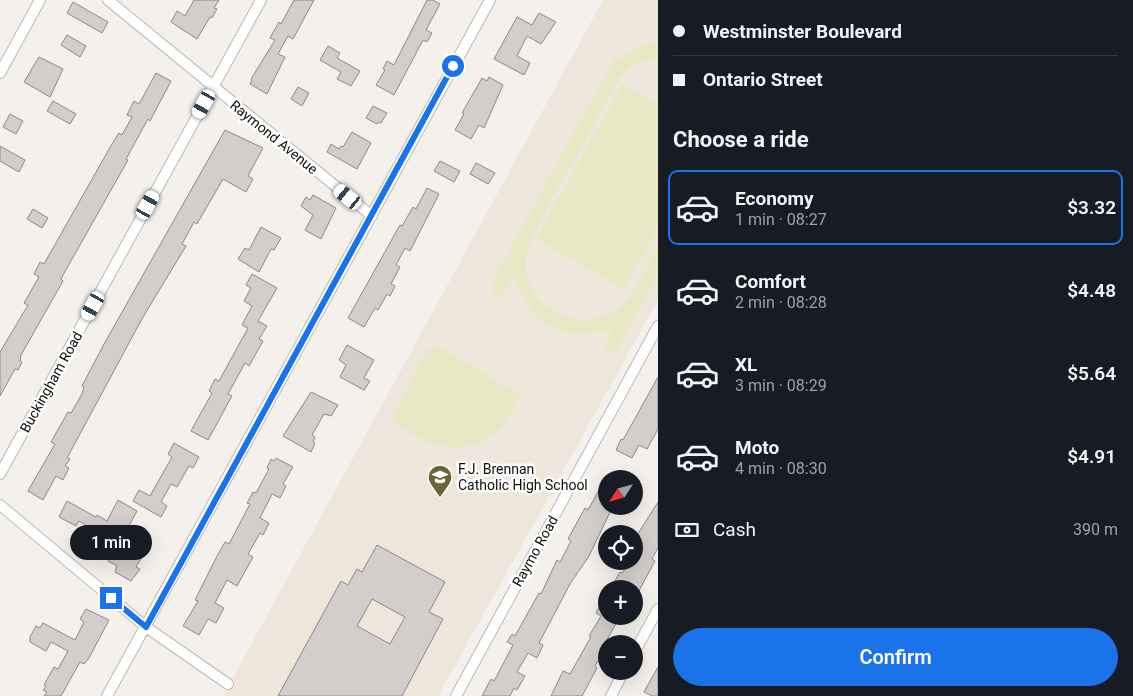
<!DOCTYPE html>
<meta charset="utf-8">
<style>
:root{--surface:#171b24;--page:#20242c;--text:#f1f3f6;--muted:#9ea1a6;--line:#363941;--accent:#1a73e8}
body{margin:0;font-family:Roboto,sans-serif;background:var(--page);color:var(--text);height:100vh;display:flex;flex-direction:column;font-size:19px;white-space:nowrap}
*{box-sizing:border-box;margin:0}
p{font-size:16px;color:var(--muted)}
.icon{flex:none;width:28px;height:28px;fill:none;stroke:currentColor;stroke-width:2;stroke-linecap:round;stroke-linejoin:round}
.map{position:relative;flex:1;overflow:hidden}
.details{display:flex;flex-direction:column;background:var(--surface);width:475px}
.details>*{flex:none}
.banner{display:grid;align-content:center;height:110px;padding:0 15px;background:var(--surface)}
.needle{width:32px;rotate:234deg}
.fabs{position:absolute;left:598px;top:470px;display:grid;gap:10px}
.fabs a{display:grid;place-items:center;width:45px;height:45px;border-radius:50%;background:var(--surface);box-shadow:0 5px 20px #0002;font-size:25px}
.end{position:absolute;width:22px;height:22px;margin:-11px;border:6px solid #1a73e8;background:#fff;box-shadow:0 0 0 2px #fff}
.from{border-radius:50%}
.bubble{position:absolute;height:35px;border-radius:18px;background:var(--surface);box-shadow:0 5px 20px #0002;font-size:16px;font-weight:600;line-height:35px;text-align:center}
.car{position:absolute;width:15px;height:30px;margin:-15px -8px;border-radius:6px;box-shadow:0 0 4px 1px #0007;background:linear-gradient(#fff 24%,#345 0 40%,#fff 0 76%,#345 0 86%,#fff 0)}
.banner b{display:flex;align-items:center;gap:18px;height:48px;font-size:19px}
.banner b+b{border-top:1px solid var(--line)}
.banner i{width:12px;height:12px;background:var(--text)}
ul{padding:0;list-style:none}
li{display:flex;align-items:center;gap:15px;height:75px;margin:0 10px 8px;padding:0 5px;border:2px solid transparent;border-radius:10px}
li div{flex:1}
li b{display:block;font-size:19px}
li em{font-style:normal;font-weight:600}
li.selected{border-color:var(--accent)}
li>.icon{width:45px;height:45px;stroke-width:1.5}
h2{padding:0 15px;font-size:22px;line-height:60px}
.pay{display:flex;align-items:center;gap:12px;height:55px;padding:0 15px;font-size:19px}
.pay p{margin-inline-start:auto}
.button{display:flex;gap:10px;margin-top:auto;padding:10px 15px}
.button a{flex:1;height:58px;border-radius:30px;background:var(--accent);color:#fff;font-size:20px;font-weight:600;line-height:58px;text-align:center}
main{display:flex;flex:1;min-height:0}
.map>svg:first-child{display:block}
.built{fill:#eee6db}
.green{fill:#e5e8c3}
.building{fill:#d3cdcb;stroke:#8e8887;fill-rule:evenodd}
.lines{fill:none;stroke-linecap:round;stroke-linejoin:round}
.street-casing{stroke:#bcb9b4;stroke-width:12}
.street{stroke:#fff;stroke-width:10}
.route{stroke:#1a73e8;stroke-width:6}
.labels{text-anchor:middle;stroke-width:5;stroke-linejoin:round;paint-order:stroke}
.street-label{font-size:14px;fill:#0f0e0c;stroke:#fff}
.poi-label{font-size:14px;fill:#0f0e0c;stroke:#fff;text-anchor:start}
</style>
<main>
<div class="map">
<svg width="658" height="696" viewBox="0 0 658 696">
<rect width="100%" height="100%" fill="#f4f1ec"/>
<path class="built" d="M603 0H658V300L438 696H223Z"/>
<path class="green" d="M658 43V56L634 64 620 77 532 236C528 248 524 260 526 273 534 314 583 332 616 310 636 297 647 266 658 246V275L615 353 603 347 613 328C561 342 533 327 513 276L500 297 491 293 493 281 615 58 619 60C631 51 642 44 658 43Z
M623 84 658 104V227L624 289 536 239Z
M437 346 521 395C513 406 507 422 497 431 464 462 422 445 392 419L427 349Z"/>
<path class="building" d="M194 0H219L214 8 217 9 212 18 210 17 197 39 171 22 177 11 185 16Z
M294 0H314L293 39 288 36 278 54 285 57 267 94 250 84 252 80 251 79 275 40 270 38 279 22 281 24Z
M427 0H433L440 4 426 30 432 33 427 42 423 40 394 95 376 85 385 70 383 69 387 61 394 65Z
M73 2 108 22 102 33 67 13Z
M539 13 556 22 541 44 527 36 517 56 530 63 524 75 494 59 517 17 532 25Z
M67 35 86 46 80 57 61 45Z
M328 46 340 53 337 58 360 71 351 86 337 79 341 72 320 60Z
M39 57 63 69 50 97 24 82Z
M156 73 171 81 150 121 148 119 126 159 128 160 63 275 61 279 63 281 21 355 20 361 22 362 18 370 15 369 0 396V352L28 305 24 303 39 277 34 274 40 262 44 264 112 144 119 133 122 135 132 117 127 115 134 101 139 104Z
M489 77 503 85 484 128 479 125 471 139 455 130 464 114 462 113 482 78 487 81Z
M298 87 309 93 302 106 291 99Z
M53 101 76 114 70 124 47 111Z
M373 106 387 113 381 123 379 122 377 124 366 118Z
M10 114 23 121 16 134 3 127Z
M225 130 263 148 248 176 253 179 246 192 223 179 197 224 194 222 182 244 186 246 143 317 67 458 70 459 65 466 69 468 63 480 56 476 43 500 28 491 55 444 51 442 68 412 71 413 82 394 84 387 82 386 104 344Z
M352 132 371 143 357 169 327 152 331 144 339 149 341 146 343 147Z
M0 146 25 160 19 172 0 161Z
M440 161 460 171 454 182 434 171Z
M476 163 495 173 488 184 470 174Z
M427 188 439 194 410 251 405 248 396 265 400 267 391 284 395 286 390 296 387 294 378 310 375 308 364 327 348 318 400 225 402 226 413 207 416 209Z
M313 195 336 208 321 239 305 230 313 215 301 206 306 197 310 200Z
M33 209 48 218 42 228 27 219Z
M261 227 281 238 274 250 271 249 259 272 238 259 245 248 249 250Z
M252 274 277 288 258 321 267 326 259 339 263 341 249 366 245 363 228 394 232 396 208 440 191 431 212 393 209 391 215 379 219 381 248 328 242 325 252 306 244 301 251 288 246 285Z
M347 345 374 360 364 378 370 381 364 390 340 377 346 365 339 360Z
M658 377V429L647 449 639 445 632 458 616 450 621 439 623 440Z
M311 392 338 405 331 416 324 414 312 435 315 437 313 442 315 443 311 452 283 436Z
M174 443 199 457 193 468 189 466 177 487 171 484 161 502 167 506 161 517 133 501 139 490 150 496 172 457 168 454Z
M276 458 293 467 283 484 286 486 280 498 272 494 260 518 269 523 263 535 260 533 248 554 253 557 237 586 227 580 215 603 224 608 216 623 208 619 199 635 183 626 198 601 195 600 216 558 225 542 229 544 250 504 247 503 253 492 256 493 269 469 267 468 271 459 274 461Z
M606 477V506H613L589 556 570 584 539 643 543 645 537 658 528 653 517 672 525 676 517 690 514 688 510 696H482L491 679 494 681 513 645 507 642 512 634 515 636 539 593 541 594 557 560 560 562 571 541 568 539 575 526 585 508 588 510Z
M118 500 137 511 124 535 145 547 143 551 145 552 136 567 140 569 131 581 115 572 117 566 108 561 117 543 79 521 76 526 59 517 67 501 96 517 97 515 107 521Z
M658 502V548L652 559 655 561 634 600V589H610L620 572 622 573 626 567 628 568 634 561 639 548 634 546V540Z
M377 545 445 582 429 612 443 619 402 696H278L341 581 348 585 357 569 362 572ZM372 599 405 617 390 644 357 626Z
M606 594V616H620L602 649 604 651 595 666 597 668 582 696H551L563 671 570 674 591 637 589 636 601 616 596 613Z
M86 609 109 620 89 658 84 664 80 662 61 696H44L47 692 43 690 46 686 44 685 54 667 58 669 68 651 51 642 46 651 30 642V637L36 626 40 628 43 623 75 640 84 622 80 619Z
M658 667V696H652L644 692Z"/>
<g class="lines">
<defs>
<path id="street" d="M108 0 372 216
M0 73 40 0
M0 474 261 0
M0 505 146 627 228 684
M634 653 658 609
M107 696 490 0
M456 696 658 326
M611 696 624 671"/>
</defs>
<use href="#street" class="street-casing"/>
<use href="#street" class="street"/>
</g>
<g class="lines">
<path class="route" d="M111 598 146 627 453 66"/>
</g>
<defs>
<symbol id="school-pin" viewBox="-11 -11 22 30"><path d="M0 17L-7.5 6A9.5 9.5 0 1 1 7.5 6Z" fill="#6a6633" stroke="#fff"/><path d="M0-5L7-2L0 1L-7-2ZM-4 1L0 2.5L4 1V4Q0 6-4 4Z" fill="#fff"/></symbol>
</defs>
<g fill-rule="evenodd">
<use href="#school-pin" x="426" y="463" width="28" height="38"/>
</g>
<g class="labels">
<g class="street-label">
<text transform="translate(274 137) rotate(39)" y="5">Raymond Avenue</text>
<text transform="translate(51 382) rotate(-61)" y="5">Buckingham Road</text>
<text transform="translate(535 551) rotate(-61)" y="5">Raymo Road</text>
</g>
<g class="poi-label">
<text x="458" y="474">F.J. Brennan<tspan x="458" dy="16">Catholic High School</tspan></text>
</g>
</g>
</svg>
<div class="fabs">
<a><svg class="needle" viewBox="-14 -14 28 28"><path d="M0-13l5 13h-10z" fill="#e53935"/><path d="M0 13l5-13h-10z" fill="#9ea1a6"/></svg></a>
<a><svg class="icon" aria-label="locate" viewBox="0 0 24 24"><circle cx="12" cy="12" r="6"/><path d="M12 2v4M12 18v4M2 12h4M18 12h4"/></svg></a>
<a>+</a>
<a>−</a>
</div>
<i class="end from" style="left:453px;top:66px"></i>
<i class="end" style="left:111px;top:598px"></i>
<div class="bubble" style="left:70px;top:525px;width:82px">1 min</div>
<i class="car" style="left:204px;top:104px;rotate:209deg"></i>
<i class="car" style="left:348px;top:197px;rotate:309deg"></i>
<i class="car" style="left:148px;top:205px;rotate:29deg"></i>
<i class="car" style="left:93px;top:306px;rotate:209deg"></i>
</div>
<section class="details">
<div class="banner">
<b><i class="from"></i>Westminster Boulevard</b>
<b><i></i>Ontario Street</b>
</div>
<h2>Choose a ride</h2>
<ul>
<li class="selected"><svg class="icon" aria-label="car" viewBox="0 0 24 24"><path d="M5 17H2v-5l4-1 3-4h7l3 4 3 1v5h-3M9 17h6M6 11h13"/><circle cx="7" cy="17" r="2"/><circle cx="17" cy="17" r="2"/></svg><div><b>Economy</b><p>1 min · 08:27</p></div><em>$3.32</em></li>
<li><svg class="icon" aria-label="car" viewBox="0 0 24 24"><path d="M5 17H2v-5l4-1 3-4h7l3 4 3 1v5h-3M9 17h6M6 11h13"/><circle cx="7" cy="17" r="2"/><circle cx="17" cy="17" r="2"/></svg><div><b>Comfort</b><p>2 min · 08:28</p></div><em>$4.48</em></li>
<li><svg class="icon" aria-label="car" viewBox="0 0 24 24"><path d="M5 17H2v-5l4-1 3-4h7l3 4 3 1v5h-3M9 17h6M6 11h13"/><circle cx="7" cy="17" r="2"/><circle cx="17" cy="17" r="2"/></svg><div><b>XL</b><p>3 min · 08:29</p></div><em>$5.64</em></li>
<li><svg class="icon" aria-label="car" viewBox="0 0 24 24"><path d="M5 17H2v-5l4-1 3-4h7l3 4 3 1v5h-3M9 17h6M6 11h13"/><circle cx="7" cy="17" r="2"/><circle cx="17" cy="17" r="2"/></svg><div><b>Moto</b><p>4 min · 08:30</p></div><em>$4.91</em></li>
</ul>
<div class="pay"><svg class="icon" aria-label="cash" viewBox="0 0 24 24"><path d="M3 7h18v10H3z"/><circle cx="12" cy="12" r="2"/></svg>Cash<p>390 m</p></div>
<div class="button"><a>Confirm</a></div>
</section>
</main>
